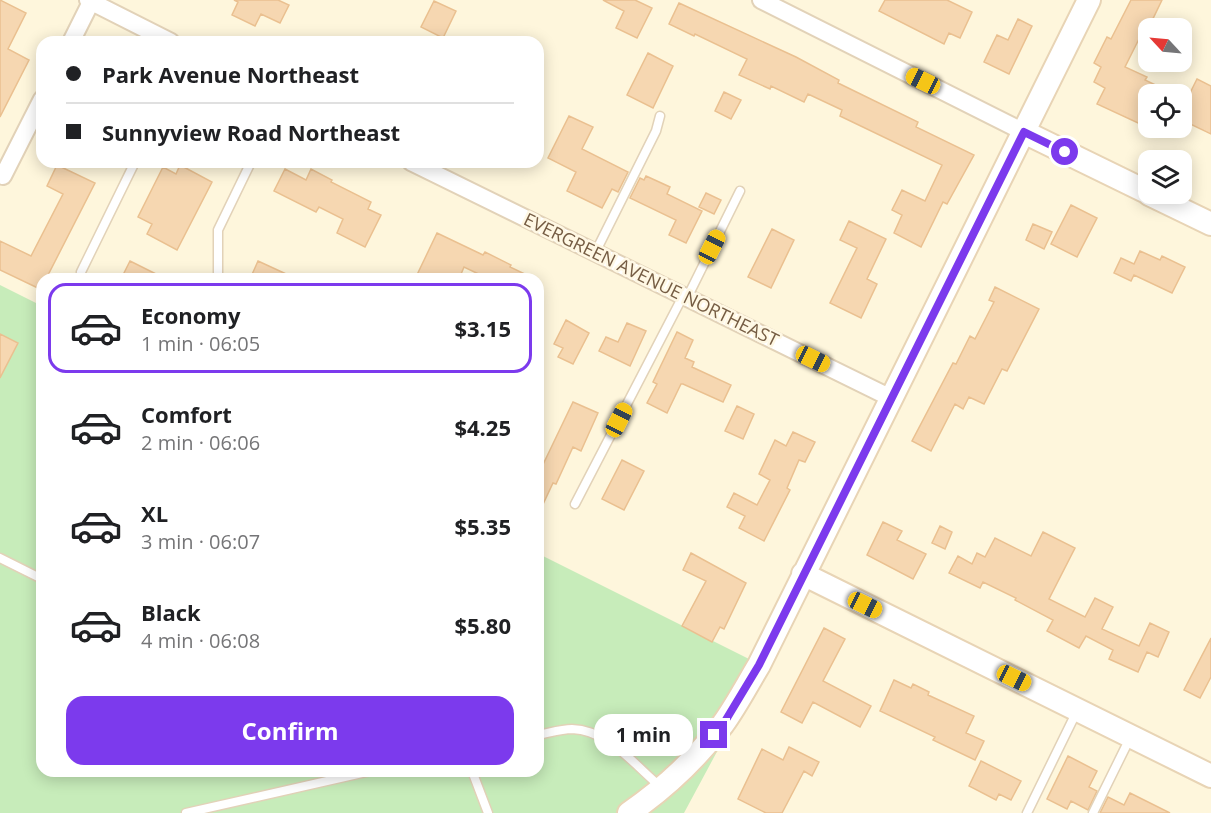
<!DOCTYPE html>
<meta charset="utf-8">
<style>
:root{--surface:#fff;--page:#f2f2f2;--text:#202124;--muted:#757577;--line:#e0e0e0;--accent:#7c3aed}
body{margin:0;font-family:"Open Sans",sans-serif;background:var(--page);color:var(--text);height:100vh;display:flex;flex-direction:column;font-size:22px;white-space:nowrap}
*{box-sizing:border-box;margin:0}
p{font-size:20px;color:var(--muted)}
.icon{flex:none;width:33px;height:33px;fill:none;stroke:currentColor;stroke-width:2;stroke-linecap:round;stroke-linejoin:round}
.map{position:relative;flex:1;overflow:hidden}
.panel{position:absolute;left:36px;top:273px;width:508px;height:504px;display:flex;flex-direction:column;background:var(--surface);border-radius:18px;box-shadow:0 3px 15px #0003}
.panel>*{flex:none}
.banner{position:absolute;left:36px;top:36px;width:508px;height:132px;border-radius:18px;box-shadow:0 3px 15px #0003;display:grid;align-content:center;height:132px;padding:0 30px;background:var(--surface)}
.needle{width:39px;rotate:296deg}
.fabs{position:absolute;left:1138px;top:18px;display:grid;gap:12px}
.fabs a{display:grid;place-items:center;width:54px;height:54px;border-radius:12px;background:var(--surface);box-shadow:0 3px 15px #0003;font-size:30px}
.end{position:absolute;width:27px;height:27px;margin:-14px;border:8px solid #7c3aed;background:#fff;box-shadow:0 0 0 3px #fff}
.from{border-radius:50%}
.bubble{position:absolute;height:42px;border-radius:18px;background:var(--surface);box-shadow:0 3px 15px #0003;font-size:20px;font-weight:700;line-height:42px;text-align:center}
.car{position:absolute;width:18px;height:36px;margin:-18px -9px;border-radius:8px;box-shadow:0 0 4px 2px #0007;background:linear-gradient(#f5c518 24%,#345 0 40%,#f5c518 0 76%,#345 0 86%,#f5c518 0)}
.banner b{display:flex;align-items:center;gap:21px;height:57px;font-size:22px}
.banner b+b{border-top:2px solid var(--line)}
.banner i{width:15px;height:15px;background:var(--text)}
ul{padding:10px 0 0;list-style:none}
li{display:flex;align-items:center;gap:18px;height:90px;margin:0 12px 9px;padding:0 18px;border:3px solid transparent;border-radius:18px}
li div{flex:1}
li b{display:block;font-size:22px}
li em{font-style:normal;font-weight:700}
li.current{border-color:var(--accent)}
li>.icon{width:54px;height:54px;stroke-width:1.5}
.primary-button{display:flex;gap:12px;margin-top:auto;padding:12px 30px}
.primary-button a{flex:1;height:69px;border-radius:18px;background:var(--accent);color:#fff;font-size:24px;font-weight:700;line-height:69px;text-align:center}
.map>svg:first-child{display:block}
.green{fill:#c7ecba}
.building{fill:#f6d7b1;stroke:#eac090;stroke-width:1.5}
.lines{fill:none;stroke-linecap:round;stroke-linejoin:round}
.lane-casing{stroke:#e2d2b8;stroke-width:11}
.street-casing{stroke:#e2d2b8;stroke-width:20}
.secondary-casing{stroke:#e8d4b5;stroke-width:26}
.lane{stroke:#fff;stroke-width:8}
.street{stroke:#fff;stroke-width:16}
.secondary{stroke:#fff;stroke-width:22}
.route{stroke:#7c3aed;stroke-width:8}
.labels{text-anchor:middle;stroke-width:5;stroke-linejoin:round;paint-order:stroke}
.street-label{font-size:18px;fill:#755c43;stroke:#fff8e4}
</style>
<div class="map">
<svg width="1211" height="813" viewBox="0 0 1211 813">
<rect width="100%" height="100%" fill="#fef6dc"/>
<path class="green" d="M0 285 42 306V771H538L539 554 763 666 684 813H0Z"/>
<path class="building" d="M0 0 26 13 8 49 29 60 0 117Z
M234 0H278L289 5 280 23 261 14 255 26 232 15 238 2Z
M603 0H635L652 8 637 38 616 28 624 11Z
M885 0H947L972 12 960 38 949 33 944 44 879 11Z
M1131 0H1162L1149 27V44L1139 39 1125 67 1147 77 1145 80 1174 94H1149V128L1097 104 1105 88 1094 82 1101 67 1094 63 1107 37 1111 39Z
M434 1 456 11 443 38 421 27Z
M679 3 796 57 839 80 838 83 918 122 916 127 974 155 947 204 943 202 921 247 894 233 902 215 892 210 902 190 925 201 942 165 840 116 842 110 808 94 804 102 771 86 770 89 739 75 747 59 695 34 694 36 669 24Z
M1018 19 1032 26 1009 74 984 62 997 35 1008 40Z
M648 53 673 66 653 108 627 95Z
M1197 79 1211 86V134L1182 120V98L1186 101Z
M724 92 741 100 731 119 715 111Z
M569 116 593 127 582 149 628 172 618 192 612 189 602 208 567 191 576 172 548 158Z
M57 165 95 183 46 279H42V290L0 270V241L31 256 63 194 47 186Z
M180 165 212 182 177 250 147 234 152 224 138 217 163 167 176 174Z
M285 169 306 180 311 169 332 180 331 182 371 202 368 209 381 215 365 247 337 233 343 219 319 207 316 212 274 191Z
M646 176 670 187 667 194 702 211 686 243 669 235 676 220 630 198 640 178 644 180Z
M706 193 721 200 714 214 699 207Z
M1071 205 1097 218 1077 257 1051 244Z
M849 221 886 239 867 279 877 284 861 318 830 303 857 248 840 240Z
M1033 224 1052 232 1044 249 1026 240Z
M772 229 794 240 771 288 748 277Z
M437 233 483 255 485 252 511 265 510 267 535 279H489L464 267 459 279H415Z
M1140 251 1160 260 1162 256 1185 267 1172 293 1134 275 1131 281 1114 273 1121 258 1134 264Z
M130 261 166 279H121Z
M258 261 297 279H250Z
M995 287 1039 309 1007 371 1002 369 984 404 969 397 963 409 955 404 931 451 912 441 953 363 956 364 970 336 975 339 994 302 989 300Z
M566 320 589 333 573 364 558 357 563 348 554 344Z
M627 323 646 331 630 366 599 351 606 337 618 342Z
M677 332 693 340 685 358 694 362 692 367 731 385 723 402 683 384H681L667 413 647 403 657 384 653 382Z
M0 334 18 343 0 378Z
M573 402 598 413 581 451 573 447 556 484 553 483 538 515V475Z
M737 406 754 414 743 439 725 431Z
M793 432 815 442 805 462 799 460 787 488 790 490 764 541 739 528 745 516 727 507 734 493 757 505 770 480 759 474 775 440 786 446Z
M622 460 644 471 624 510 602 499Z
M883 522 902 531 897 540 926 554 913 579 867 555Z
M940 526 952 532 945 549 932 543Z
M1043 532 1075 548 1049 599 1085 617 1095 598 1113 607 1102 629 1139 646 1150 623 1169 632 1158 657 1147 652 1138 672 1109 659 1113 650 1086 636 1079 648 1047 631 1053 620 1015 600 1016 598 983 582 980 588 949 573 958 556 972 564 977 553 985 557 995 538 1031 556Z
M691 553 746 583 724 629 720 627 712 642 682 626 706 581 683 570Z
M824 628 845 639 823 681 871 706 860 727 813 702 802 723 781 712Z
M1211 638V677L1200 698 1184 690Z
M894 680 911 688 913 684 929 692 928 695 974 716 966 733 984 741 975 760 933 740 935 737 880 711Z
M789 747 819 762 812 776 804 771 782 813H766L738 799 762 749 783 760Z
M1068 756 1097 771 1089 787 1097 791 1088 810 1071 801 1067 809 1047 799Z
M981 761 1021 781 1011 800 999 794 996 800 969 786Z
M1130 793 1170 813H1100L1108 797 1124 805Z"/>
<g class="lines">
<defs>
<path id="lane" d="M595 253 656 131 660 116
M81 272 135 162
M220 279 218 275V230L251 162
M687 298 740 191
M575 504 683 296
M0 558 42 579
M538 735C549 733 561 729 572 729 609 730 635 766 662 788
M472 771 488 813
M186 813 371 771
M1027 813 1077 711
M1093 813 1130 738"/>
<path id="street" d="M88 0 171 42
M761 0 1024 132
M71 42 91 2
M411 162 891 398
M3 176 42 99"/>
<path id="secondary" d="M1024 132 1149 193
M1149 194 1211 224
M803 574 1211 776
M629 813C664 789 696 759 723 724 736 706 747 685 759 665L1089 0"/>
</defs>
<use href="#lane" class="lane-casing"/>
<use href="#street" class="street-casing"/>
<use href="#secondary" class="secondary-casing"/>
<use href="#lane" class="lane"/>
<use href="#street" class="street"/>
<use href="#secondary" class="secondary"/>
</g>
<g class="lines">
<path class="route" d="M714 735 724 723 759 665 1024 132 1065 152"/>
</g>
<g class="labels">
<g class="street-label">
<text transform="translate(651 280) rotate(26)" y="6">EVERGREEN AVENUE NORTHEAST</text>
</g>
</g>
</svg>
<div class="fabs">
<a><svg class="needle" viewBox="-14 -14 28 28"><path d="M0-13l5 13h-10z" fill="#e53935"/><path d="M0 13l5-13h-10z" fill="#757577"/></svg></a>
<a><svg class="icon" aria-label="locate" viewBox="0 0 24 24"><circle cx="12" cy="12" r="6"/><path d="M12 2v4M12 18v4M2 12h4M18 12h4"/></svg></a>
<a><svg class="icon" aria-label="layers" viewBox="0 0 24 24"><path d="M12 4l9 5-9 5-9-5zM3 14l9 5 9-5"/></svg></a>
</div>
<i class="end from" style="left:1065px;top:152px"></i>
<i class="end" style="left:714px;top:735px"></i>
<div class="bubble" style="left:594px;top:714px;width:99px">1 min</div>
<i class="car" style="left:923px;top:81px;rotate:296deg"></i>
<i class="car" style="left:712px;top:247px;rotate:27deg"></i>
<i class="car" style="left:813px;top:359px;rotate:116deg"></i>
<i class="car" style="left:619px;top:420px;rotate:27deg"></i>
<i class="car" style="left:865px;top:605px;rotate:116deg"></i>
<i class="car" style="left:1014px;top:678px;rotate:116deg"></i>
<div class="banner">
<b><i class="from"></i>Park Avenue Northeast</b>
<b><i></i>Sunnyview Road Northeast</b>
</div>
<section class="panel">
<ul>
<li class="current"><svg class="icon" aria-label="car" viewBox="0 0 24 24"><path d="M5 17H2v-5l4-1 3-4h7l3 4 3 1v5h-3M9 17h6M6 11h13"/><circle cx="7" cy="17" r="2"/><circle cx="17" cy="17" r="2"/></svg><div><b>Economy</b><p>1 min · 06:05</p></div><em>$3.15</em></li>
<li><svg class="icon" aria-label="car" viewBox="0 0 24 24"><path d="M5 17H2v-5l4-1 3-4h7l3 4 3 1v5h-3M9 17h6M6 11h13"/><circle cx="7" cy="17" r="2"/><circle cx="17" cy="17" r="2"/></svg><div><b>Comfort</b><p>2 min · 06:06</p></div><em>$4.25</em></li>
<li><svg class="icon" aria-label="car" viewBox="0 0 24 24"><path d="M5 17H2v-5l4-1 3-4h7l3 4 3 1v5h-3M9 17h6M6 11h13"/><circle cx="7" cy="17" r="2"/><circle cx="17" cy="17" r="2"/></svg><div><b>XL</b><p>3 min · 06:07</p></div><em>$5.35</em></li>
<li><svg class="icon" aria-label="car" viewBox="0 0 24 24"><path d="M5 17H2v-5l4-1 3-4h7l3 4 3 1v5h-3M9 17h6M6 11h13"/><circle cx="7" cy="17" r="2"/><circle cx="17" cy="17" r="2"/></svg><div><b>Black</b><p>4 min · 06:08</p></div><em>$5.80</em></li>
</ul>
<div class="primary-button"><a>Confirm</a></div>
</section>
</div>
